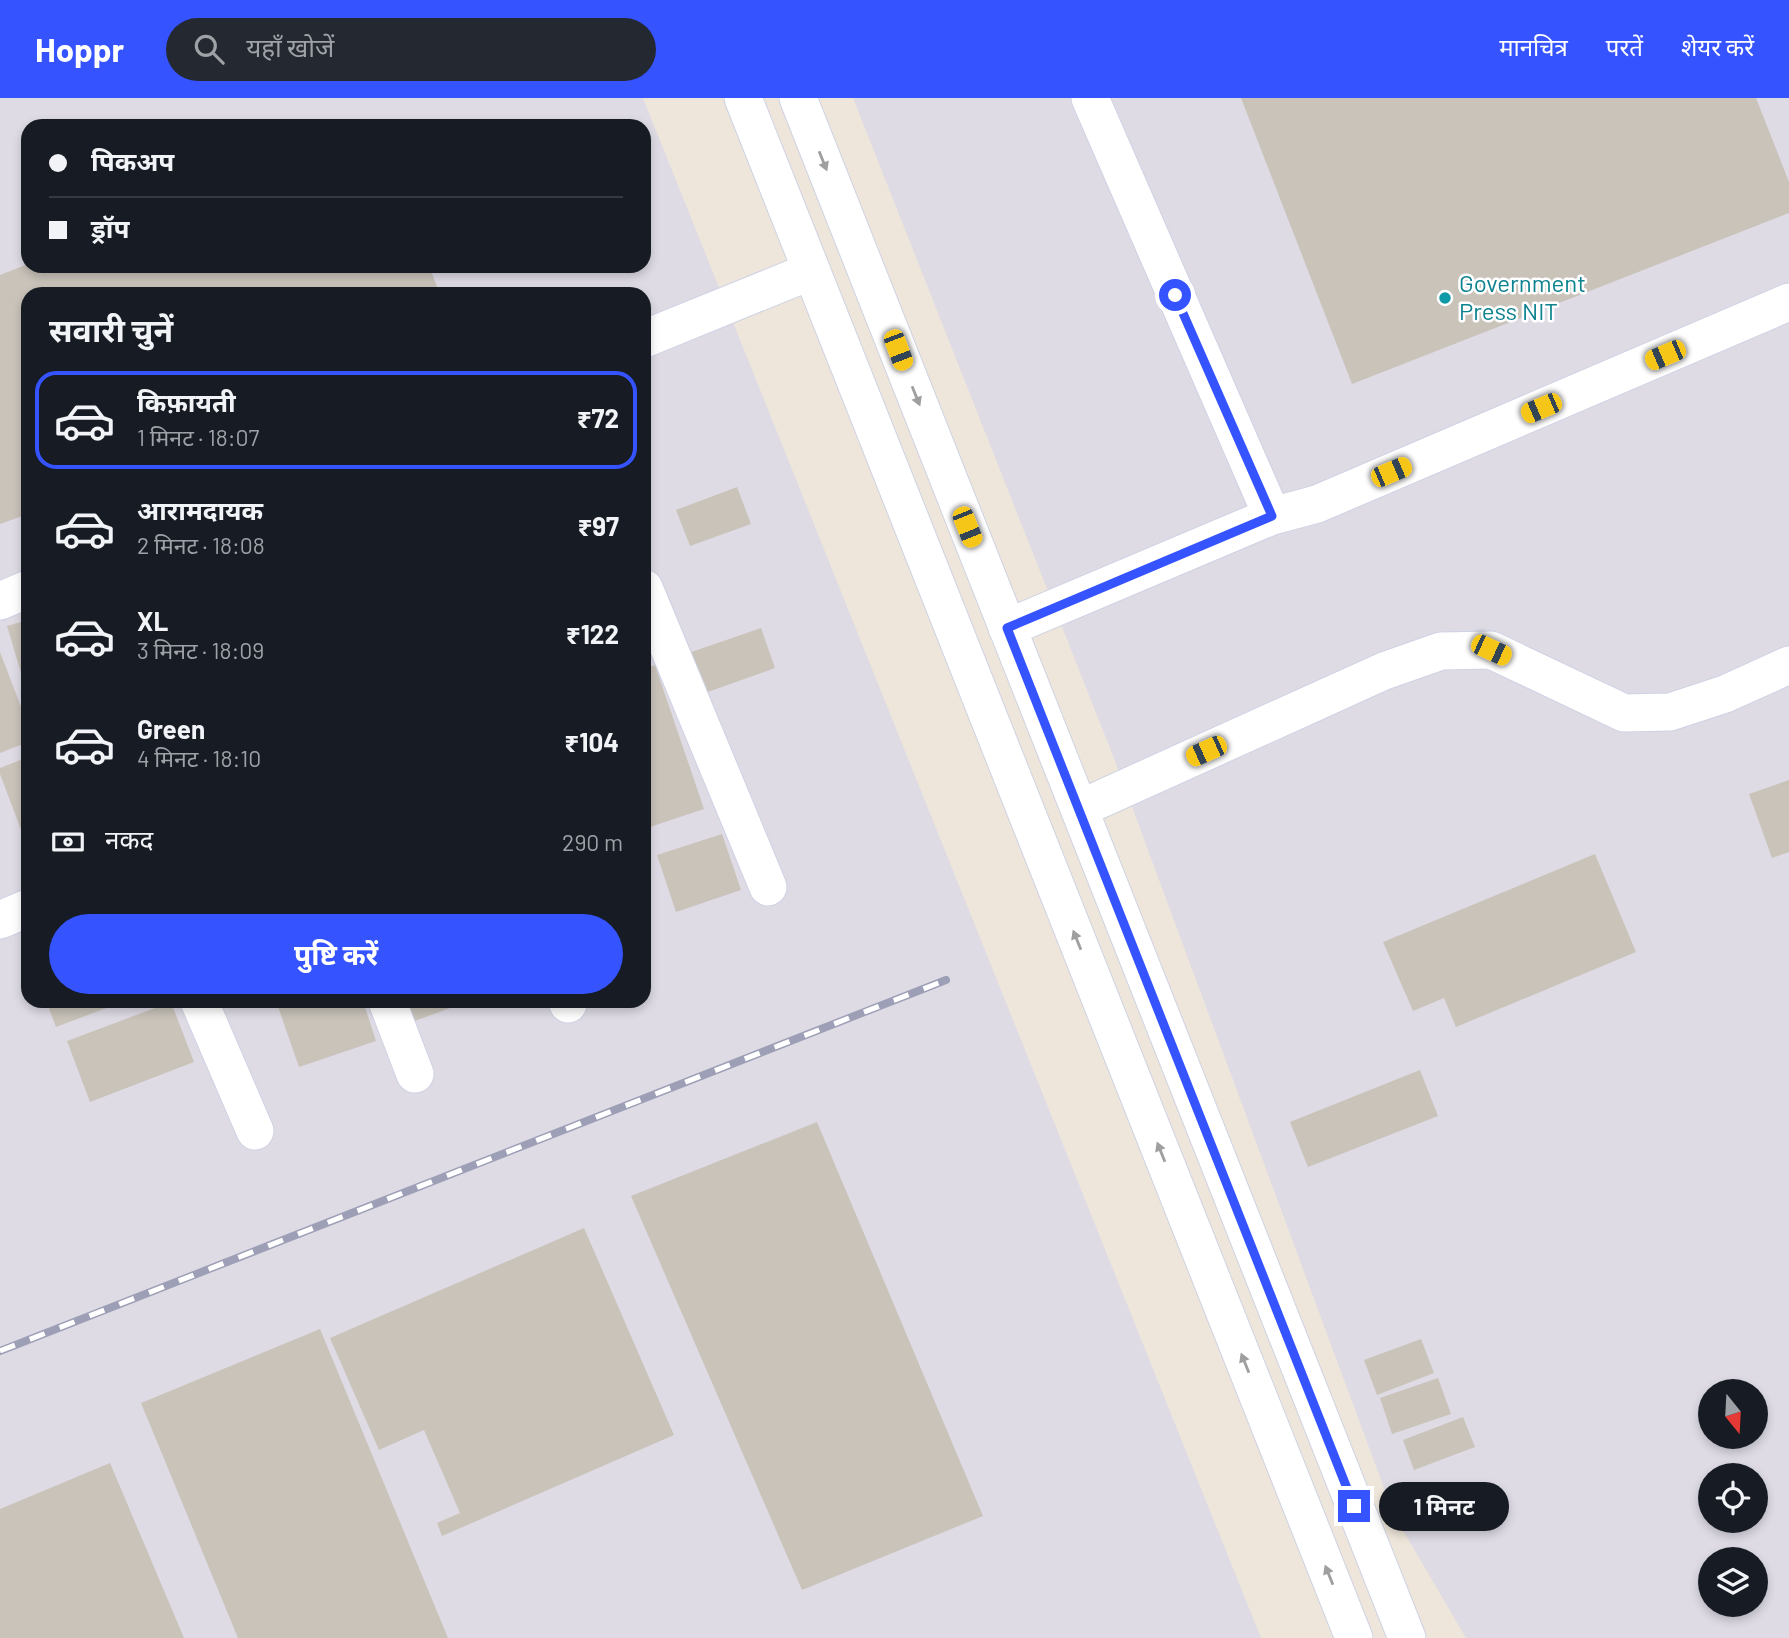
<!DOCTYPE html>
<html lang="hi">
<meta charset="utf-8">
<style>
:root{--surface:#171b24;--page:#242831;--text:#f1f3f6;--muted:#9ea1a6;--line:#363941;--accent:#3553ff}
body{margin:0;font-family:Barlow,"Noto Sans Devanagari",sans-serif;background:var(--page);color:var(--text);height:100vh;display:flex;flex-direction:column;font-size:26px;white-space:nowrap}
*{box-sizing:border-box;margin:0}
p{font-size:23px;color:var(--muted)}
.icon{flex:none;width:38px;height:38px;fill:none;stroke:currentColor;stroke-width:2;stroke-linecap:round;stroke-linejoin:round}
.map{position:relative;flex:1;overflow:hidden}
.drawer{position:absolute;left:21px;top:189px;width:630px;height:721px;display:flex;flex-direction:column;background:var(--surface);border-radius:21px;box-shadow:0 4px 10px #0003}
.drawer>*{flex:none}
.banner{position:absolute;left:21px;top:21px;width:630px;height:154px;border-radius:21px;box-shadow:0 4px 10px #0003;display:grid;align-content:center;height:154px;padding:0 28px;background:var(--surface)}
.needle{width:46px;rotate:162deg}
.buttons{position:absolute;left:1698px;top:1281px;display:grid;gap:14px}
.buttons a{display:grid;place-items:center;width:70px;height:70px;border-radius:50%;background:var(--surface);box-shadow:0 4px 10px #0003;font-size:35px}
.end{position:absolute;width:32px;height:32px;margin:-16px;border:9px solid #3553ff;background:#fff;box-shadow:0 0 0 4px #fff}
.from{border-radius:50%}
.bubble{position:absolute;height:49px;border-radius:24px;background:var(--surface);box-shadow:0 4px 10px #0003;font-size:23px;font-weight:700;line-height:49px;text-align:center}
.car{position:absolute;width:21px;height:42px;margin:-21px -10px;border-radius:9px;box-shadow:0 0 5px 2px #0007;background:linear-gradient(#f5c518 24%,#345 0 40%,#f5c518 0 76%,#345 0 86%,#f5c518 0)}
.banner b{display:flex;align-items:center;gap:24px;height:66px;font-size:26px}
.banner b+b{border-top:2px solid var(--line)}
.banner i{width:18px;height:18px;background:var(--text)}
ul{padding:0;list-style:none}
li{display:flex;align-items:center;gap:21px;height:98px;margin:0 14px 10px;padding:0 14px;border:4px solid transparent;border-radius:21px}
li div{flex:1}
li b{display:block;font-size:26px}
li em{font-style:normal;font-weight:700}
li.current{border-color:var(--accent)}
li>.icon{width:63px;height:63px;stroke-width:1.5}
h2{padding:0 28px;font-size:32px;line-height:84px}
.pay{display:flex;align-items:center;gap:18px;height:77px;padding:0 28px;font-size:26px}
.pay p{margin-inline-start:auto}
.button{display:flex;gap:14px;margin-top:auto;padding:14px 28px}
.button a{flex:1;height:80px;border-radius:42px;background:var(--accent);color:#fff;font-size:28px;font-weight:700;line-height:80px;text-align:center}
header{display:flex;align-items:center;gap:42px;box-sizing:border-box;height:98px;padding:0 35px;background:var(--accent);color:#fff}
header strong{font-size:33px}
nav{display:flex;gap:38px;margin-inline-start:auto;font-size:24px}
.search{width:490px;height:63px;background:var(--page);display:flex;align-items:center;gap:18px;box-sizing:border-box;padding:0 24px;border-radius:38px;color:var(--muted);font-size:26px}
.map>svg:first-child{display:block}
.industrial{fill:#dedbe5;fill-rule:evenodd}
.building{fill:#c9c3ba}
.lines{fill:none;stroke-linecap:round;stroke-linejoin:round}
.minor-casing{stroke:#cfd2e4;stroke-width:39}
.minor{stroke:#fff;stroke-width:37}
.rail-casing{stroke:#9c9fb6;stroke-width:8}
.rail{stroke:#fff;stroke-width:5;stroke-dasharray:16;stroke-linecap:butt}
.oneway{fill:#9f9f9f}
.route{stroke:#3553ff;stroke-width:9}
.culture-dot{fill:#0f9aa8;stroke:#fff;stroke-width:2.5}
.labels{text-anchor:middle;stroke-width:5;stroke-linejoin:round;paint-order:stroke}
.culture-label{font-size:24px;fill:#0d838f;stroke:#fff;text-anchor:start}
</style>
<header>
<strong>Hoppr</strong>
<div class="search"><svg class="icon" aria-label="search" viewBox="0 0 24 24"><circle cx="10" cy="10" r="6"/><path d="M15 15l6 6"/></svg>यहाँ खोजें</div>
<nav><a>मानचित्र</a><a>परतें</a><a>शेयर करें</a></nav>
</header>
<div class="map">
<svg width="1789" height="1540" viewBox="0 0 1789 1540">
<rect width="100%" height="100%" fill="#eee6da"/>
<path class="industrial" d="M0 0H643L1261 1540H0ZM28 28H644V168H28ZM28 196H644V903H28Z
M853 0H1789V1540H1466L1394 1417 1115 663ZM1710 1293H1755V1339H1710ZM1710 1377H1755V1423H1710ZM1710 1461H1755V1507H1710Z"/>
<path class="building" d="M1241 0H1756L1789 84V115L1352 286Z
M28 166V168H429L440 196H28V416L0 426V177Z
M737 389 751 426 690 448 676 412Z
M28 522V573L21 575 7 528Z
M761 530 775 570 691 600 677 559Z
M0 554 28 627V644L0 655Z
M655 567 704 711 644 731V571Z
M28 659V736L23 737 0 676V670Z
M1789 682V754L1772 760 1749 696Z
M722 736 741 792 676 814 657 757Z
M1595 756 1636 854 1456 929 1444 900 1413 913 1383 844Z
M46 903H125L56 929Z
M276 903H363L376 943 299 969Z
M404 903H469L412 924Z
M171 904 194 964 90 1004 67 943Z
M1420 972 1438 1018 1308 1069 1290 1024Z
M817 1024 983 1418 802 1492 631 1098Z
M584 1130 674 1337 442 1438 437 1425 460 1415 424 1332 379 1352 330 1240Z
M320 1231 448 1540H238L141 1305Z
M1421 1241 1434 1275 1377 1297 1364 1262Z
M1438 1280 1451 1316 1392 1336 1380 1300Z
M1463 1319 1475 1349 1414 1372 1403 1342Z
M110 1365 184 1540H0V1411Z"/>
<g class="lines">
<defs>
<path id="minor" d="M743 0 1354 1540
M798 0 1407 1540
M1090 0 1272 418
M644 241 811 173
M644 490 768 789
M0 503 28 491
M1007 530 1272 418 1317 406 1789 204
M1079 711 1384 573 1441 553 1491 552 1624 615 1670 614 1725 596 1789 567
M0 822 28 810
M199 903 255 1033
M387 903 415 976
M567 903 568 906"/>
</defs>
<use href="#minor" class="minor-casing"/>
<use href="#minor" class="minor"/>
<defs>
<path id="rail" d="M0 1253 946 882"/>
</defs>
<use href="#rail" class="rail-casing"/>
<use href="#rail" class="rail"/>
</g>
<defs><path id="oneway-solid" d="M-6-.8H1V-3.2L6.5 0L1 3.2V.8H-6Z" transform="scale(1.75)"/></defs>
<g class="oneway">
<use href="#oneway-solid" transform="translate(823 63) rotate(68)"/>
<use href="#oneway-solid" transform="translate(916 298) rotate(68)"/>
<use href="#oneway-solid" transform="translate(1077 842) rotate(-112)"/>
<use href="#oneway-solid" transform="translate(1161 1054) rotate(-112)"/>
<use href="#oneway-solid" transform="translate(1245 1265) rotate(-112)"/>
<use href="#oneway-solid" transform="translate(1329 1477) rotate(-112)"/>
</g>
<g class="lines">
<path class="route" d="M1175 197 1272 418 1007 530 1354 1408"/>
</g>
<circle class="culture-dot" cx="1445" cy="200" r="7"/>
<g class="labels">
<g class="culture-label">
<text x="1459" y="194">Government<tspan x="1459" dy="28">Press NIT</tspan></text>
</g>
</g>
</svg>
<div class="buttons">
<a><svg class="needle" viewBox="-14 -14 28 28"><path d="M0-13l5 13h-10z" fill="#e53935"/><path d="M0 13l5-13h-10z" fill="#9ea1a6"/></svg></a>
<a><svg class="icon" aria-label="locate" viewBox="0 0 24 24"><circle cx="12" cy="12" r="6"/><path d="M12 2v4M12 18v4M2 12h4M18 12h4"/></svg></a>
<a><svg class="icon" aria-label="layers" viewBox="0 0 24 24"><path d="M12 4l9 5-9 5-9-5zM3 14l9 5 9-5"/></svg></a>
</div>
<i class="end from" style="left:1175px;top:197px"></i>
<i class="end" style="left:1354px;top:1408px"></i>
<div class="bubble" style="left:1379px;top:1384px;width:130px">1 मिनट</div>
<i class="car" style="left:898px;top:252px;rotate:159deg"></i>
<i class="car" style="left:1665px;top:257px;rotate:247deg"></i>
<i class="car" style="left:1541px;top:310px;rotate:247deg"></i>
<i class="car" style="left:1391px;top:374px;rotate:67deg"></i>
<i class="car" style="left:967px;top:429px;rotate:158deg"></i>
<i class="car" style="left:1491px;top:552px;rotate:115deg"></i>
<i class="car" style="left:1206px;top:653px;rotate:246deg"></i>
<div class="banner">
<b><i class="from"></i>पिकअप</b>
<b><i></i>ड्रॉप</b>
</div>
<section class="drawer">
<h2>सवारी चुनें</h2>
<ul>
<li class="current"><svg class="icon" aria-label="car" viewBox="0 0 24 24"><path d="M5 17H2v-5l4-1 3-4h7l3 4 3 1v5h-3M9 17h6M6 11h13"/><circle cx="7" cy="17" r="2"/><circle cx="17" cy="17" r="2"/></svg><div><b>किफ़ायती</b><p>1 मिनट · 18:07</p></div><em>₹72</em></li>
<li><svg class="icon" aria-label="car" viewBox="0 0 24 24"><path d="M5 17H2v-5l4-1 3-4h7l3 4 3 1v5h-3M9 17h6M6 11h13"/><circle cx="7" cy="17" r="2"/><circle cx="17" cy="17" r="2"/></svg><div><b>आरामदायक</b><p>2 मिनट · 18:08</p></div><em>₹97</em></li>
<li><svg class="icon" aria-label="car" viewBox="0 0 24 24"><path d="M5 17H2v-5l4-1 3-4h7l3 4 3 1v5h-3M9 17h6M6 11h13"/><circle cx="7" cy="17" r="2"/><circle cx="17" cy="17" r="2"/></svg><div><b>XL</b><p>3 मिनट · 18:09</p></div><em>₹122</em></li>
<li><svg class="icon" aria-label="car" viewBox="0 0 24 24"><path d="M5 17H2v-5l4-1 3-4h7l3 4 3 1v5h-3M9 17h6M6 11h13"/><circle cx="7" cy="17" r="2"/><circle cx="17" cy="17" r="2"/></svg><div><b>Green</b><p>4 मिनट · 18:10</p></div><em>₹104</em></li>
</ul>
<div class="pay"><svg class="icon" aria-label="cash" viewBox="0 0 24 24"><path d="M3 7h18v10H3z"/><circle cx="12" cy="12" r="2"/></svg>नकद<p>290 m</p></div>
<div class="button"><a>पुष्टि करें</a></div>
</section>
</div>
